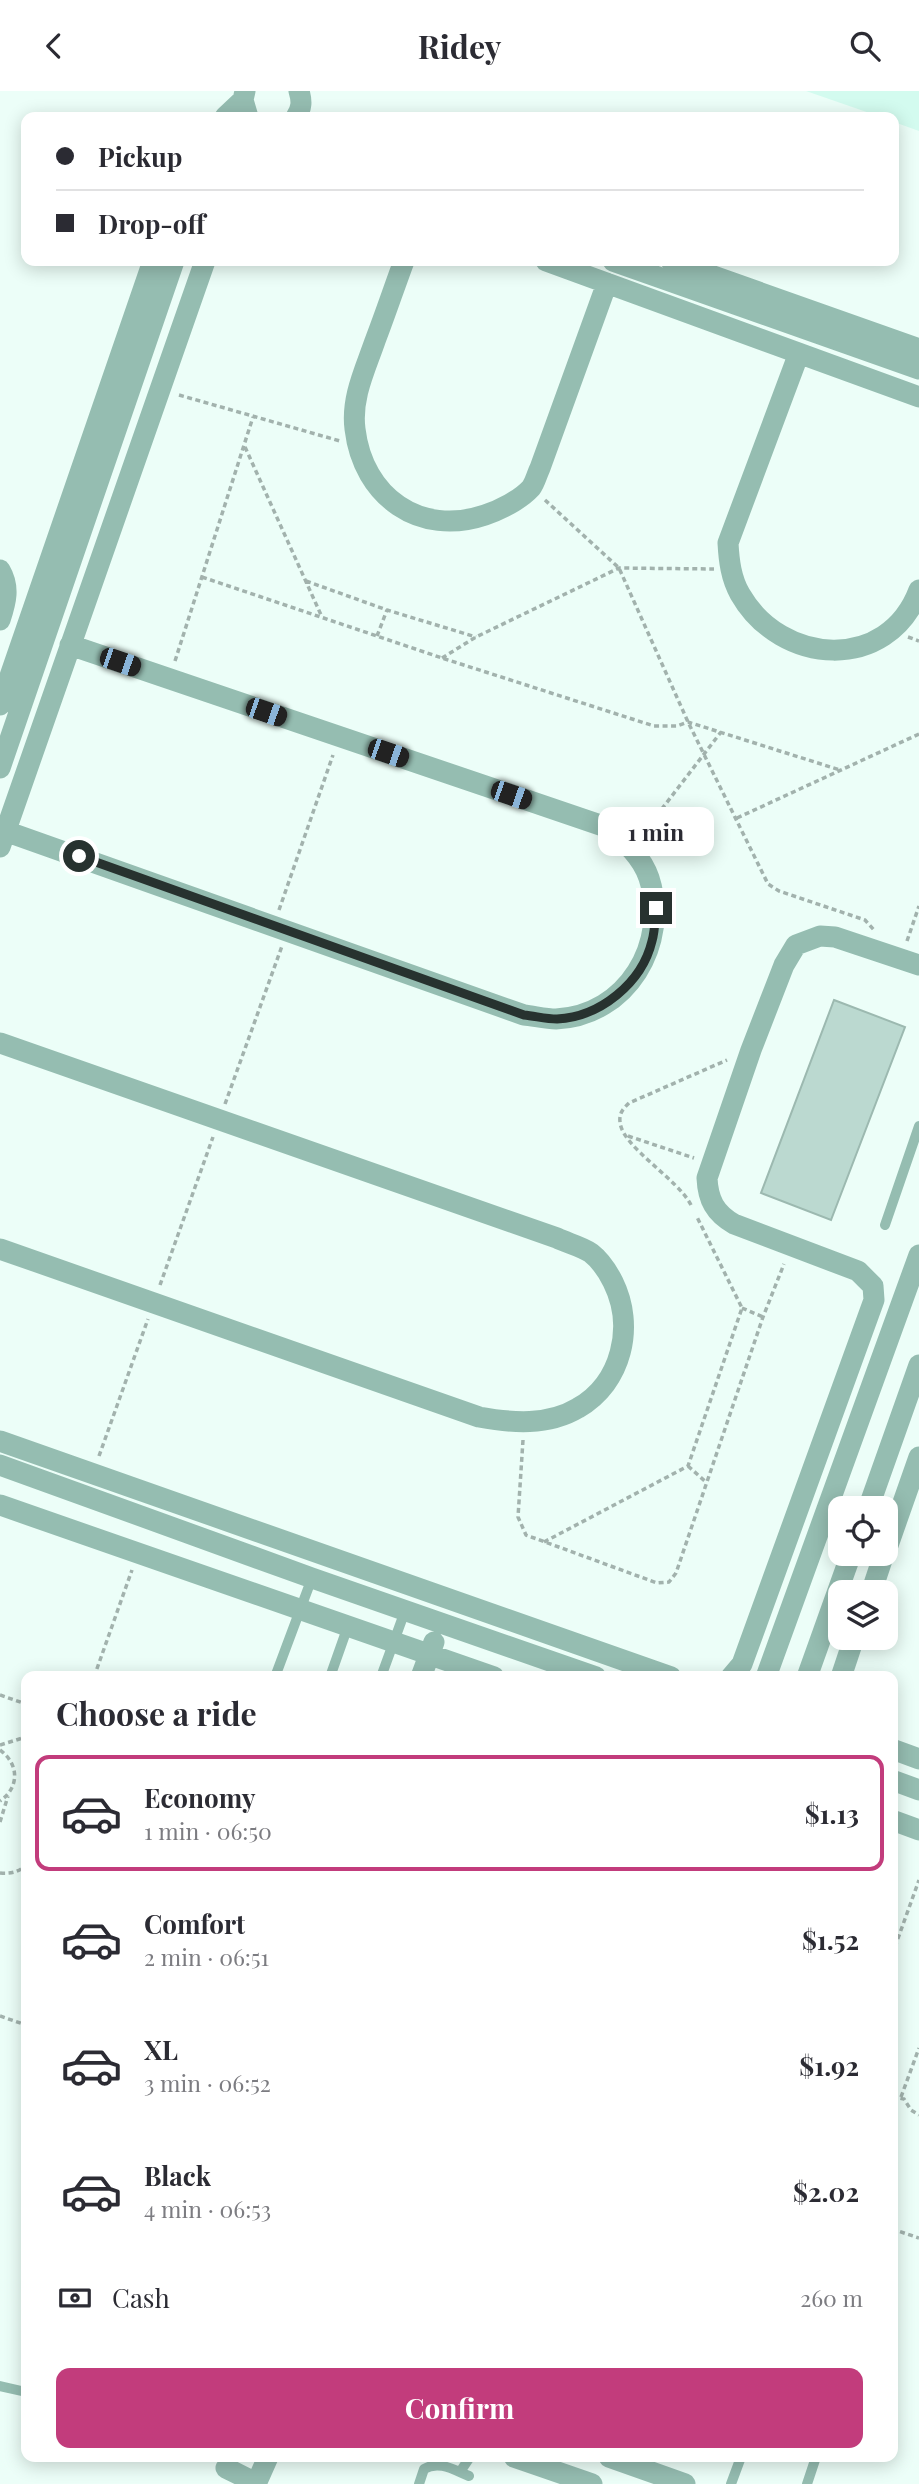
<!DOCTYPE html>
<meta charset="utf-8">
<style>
:root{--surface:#fff;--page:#f7f7f7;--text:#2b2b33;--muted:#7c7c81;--line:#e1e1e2;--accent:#c23c7c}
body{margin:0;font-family:"Playfair Display",serif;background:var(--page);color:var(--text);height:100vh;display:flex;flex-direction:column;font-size:26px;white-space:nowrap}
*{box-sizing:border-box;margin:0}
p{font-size:23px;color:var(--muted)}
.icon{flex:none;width:38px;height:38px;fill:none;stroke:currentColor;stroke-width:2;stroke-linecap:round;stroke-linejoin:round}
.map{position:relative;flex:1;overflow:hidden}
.sheet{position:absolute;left:21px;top:1580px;width:877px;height:791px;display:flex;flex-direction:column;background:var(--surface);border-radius:14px;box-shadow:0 4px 18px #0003}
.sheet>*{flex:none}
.guide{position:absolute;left:21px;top:21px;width:878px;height:154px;border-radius:14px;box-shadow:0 4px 18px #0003;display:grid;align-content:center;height:154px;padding:0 35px;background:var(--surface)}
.buttons{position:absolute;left:828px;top:1405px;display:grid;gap:14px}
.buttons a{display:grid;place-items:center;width:70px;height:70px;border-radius:14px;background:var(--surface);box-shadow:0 4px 18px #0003;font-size:35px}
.end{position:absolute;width:32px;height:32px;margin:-16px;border:9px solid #27322f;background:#fff;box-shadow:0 0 0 4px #fff}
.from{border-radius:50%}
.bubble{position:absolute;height:49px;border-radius:14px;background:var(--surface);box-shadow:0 4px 18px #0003;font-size:23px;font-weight:700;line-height:49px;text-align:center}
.car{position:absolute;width:21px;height:42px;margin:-21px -10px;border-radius:9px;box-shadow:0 0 5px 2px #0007;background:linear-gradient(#222 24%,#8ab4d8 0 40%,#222 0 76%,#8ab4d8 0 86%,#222 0)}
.guide b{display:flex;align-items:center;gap:24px;height:66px;font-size:26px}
.guide b+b{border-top:2px solid var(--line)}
.guide i{width:18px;height:18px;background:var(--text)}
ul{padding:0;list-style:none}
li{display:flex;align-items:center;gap:21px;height:116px;margin:0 14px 10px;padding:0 21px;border:4px solid transparent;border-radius:14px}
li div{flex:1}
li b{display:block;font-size:26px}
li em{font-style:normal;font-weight:700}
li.selected{border-color:var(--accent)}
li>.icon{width:63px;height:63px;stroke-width:1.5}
h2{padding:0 35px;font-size:32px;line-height:84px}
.pay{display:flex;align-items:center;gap:18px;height:77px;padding:0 35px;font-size:26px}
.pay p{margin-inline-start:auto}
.primary-button{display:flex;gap:14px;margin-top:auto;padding:14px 35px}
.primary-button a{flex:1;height:80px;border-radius:14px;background:var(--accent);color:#fff;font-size:28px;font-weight:700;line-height:80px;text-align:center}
header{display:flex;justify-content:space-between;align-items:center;height:91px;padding:0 35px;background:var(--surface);font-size:32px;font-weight:700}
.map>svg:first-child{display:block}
.built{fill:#d3fbef}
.building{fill:#bbd9d0;stroke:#9cb9b0;stroke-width:2}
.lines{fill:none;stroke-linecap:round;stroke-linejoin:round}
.path{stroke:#a2b2ad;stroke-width:3.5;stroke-dasharray:5 3.5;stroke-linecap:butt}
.service{stroke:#95bdb1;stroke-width:10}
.minor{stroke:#95bdb1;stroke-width:21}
.route{stroke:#27322f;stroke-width:9}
</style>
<header><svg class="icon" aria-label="back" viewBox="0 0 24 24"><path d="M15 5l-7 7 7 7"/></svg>Ridey<svg class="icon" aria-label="search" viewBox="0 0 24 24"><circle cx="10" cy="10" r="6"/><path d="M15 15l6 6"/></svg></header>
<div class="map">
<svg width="919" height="2393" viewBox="0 0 919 2393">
<rect width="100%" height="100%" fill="#ecfef8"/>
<path class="built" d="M806 0H919V40L894 31V26H881Z"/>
<path class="building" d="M834 909 905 936 831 1129 761 1102Z"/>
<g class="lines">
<path class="path" d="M179 304 340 350
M245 356 322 526
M545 409 619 477 688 631 768 793 779 800 865 829 874 839
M202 486 442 567 654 635H677L688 631 840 679
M306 490 387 519 476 546
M377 545 387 519
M908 546 919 550
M442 567 476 546 619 477 714 478
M175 570 253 326
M737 727 919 643
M641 745 721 641
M279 819 333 664
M907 850 919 815
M225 1013 282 855
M628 1045 694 1067
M691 1114C678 1088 622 1056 620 1031 619 1022 623 1018 629 1012L727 969
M160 1194 213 1046
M742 1217 763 1226
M523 1349 518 1426 526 1444 657 1492 669 1491 676 1482 763 1226 784 1173
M99 1365 148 1228
M688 1375 707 1392
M544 1451 688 1375 742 1217 696 1124
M94 1586 132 1479
M0 1604 26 1613
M0 1654 26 1646
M0 1659C19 1673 20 1696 0 1710
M0 1731 8 1705
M0 1782C11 1783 19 1781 26 1774
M892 1864 919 1789
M0 1925 26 1934
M892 2006 904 2008 911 2019 919 2024
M901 2006 919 1957
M892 2138 919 2147"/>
<path class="service" d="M885 1134 919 1035
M275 1586 312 1487
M330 1586 348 1535
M381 1586 405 1520
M0 2295 26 2301
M460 2381 470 2366
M419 2393 424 2378C439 2369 454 2379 469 2385
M731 2393 741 2366
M807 2393 816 2366"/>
<path class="minor" d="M245 0 243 9 248 26
M225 26 243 9
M296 26C302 17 302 10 299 0
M404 170C394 197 385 224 375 250 365 279 351 307 355 338 363 406 420 446 485 424 500 419 520 409 531 397 535 392 537 383 540 377L607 192
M546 170 919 306
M613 170 919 278
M671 170 919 258
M799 262 728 452C729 470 731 487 740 503 781 575 888 582 919 499
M0 479C10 496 6 511 0 529
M0 614 153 170
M0 677 174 170
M5 740 524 924C534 925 546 928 556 928 627 925 670 852 649 787 642 766 625 751 609 737L70 554
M0 756 205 170
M0 952 557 1147C567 1152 581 1155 591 1162 600 1169 608 1181 613 1191 635 1235 622 1292 578 1317 548 1335 512 1332 479 1326L0 1158
M0 1350 671 1586
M0 1374 312 1487 596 1586
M0 1414 494 1586
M868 1418 919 1274
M886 1460 919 1366
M871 1502 884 1463
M421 1586 434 1551
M731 1586 742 1573 874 1209 873 1195 858 1180 734 1133C715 1122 708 1109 707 1087L751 959 784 874 796 854 820 845 835 846 919 874
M766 1586 919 1164
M807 1586 851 1463
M841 1586 854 1547
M892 1658 919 1668
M892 1689 919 1699
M892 1729 919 1739
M514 2366 592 2393
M609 2366 685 2393
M226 2377 256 2392
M256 2393 268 2366"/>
</g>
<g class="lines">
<path class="route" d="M79 765 524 924C535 925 546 928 557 928 600 926 642 892 652 850 655 840 655 828 656 817"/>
</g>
</svg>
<div class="buttons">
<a><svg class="icon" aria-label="locate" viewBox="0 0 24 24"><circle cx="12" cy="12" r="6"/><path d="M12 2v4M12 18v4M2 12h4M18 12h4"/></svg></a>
<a><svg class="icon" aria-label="layers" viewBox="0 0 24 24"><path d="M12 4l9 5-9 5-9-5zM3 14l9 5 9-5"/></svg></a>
</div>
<i class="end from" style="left:79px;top:765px"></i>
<i class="end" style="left:656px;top:817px"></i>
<div class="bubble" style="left:598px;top:716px;width:116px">1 min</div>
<i class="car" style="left:120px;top:571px;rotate:109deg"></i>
<i class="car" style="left:266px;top:621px;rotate:109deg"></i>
<i class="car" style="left:388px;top:662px;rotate:109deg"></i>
<i class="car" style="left:511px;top:704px;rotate:109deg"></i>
<div class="guide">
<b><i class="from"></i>Pickup</b>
<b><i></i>Drop-off</b>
</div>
<section class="sheet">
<h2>Choose a ride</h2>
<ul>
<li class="selected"><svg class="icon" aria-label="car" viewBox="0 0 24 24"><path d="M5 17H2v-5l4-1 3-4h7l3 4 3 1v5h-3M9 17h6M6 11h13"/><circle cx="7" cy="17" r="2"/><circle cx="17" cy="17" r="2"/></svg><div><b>Economy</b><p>1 min · 06:50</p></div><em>$1.13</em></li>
<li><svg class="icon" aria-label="car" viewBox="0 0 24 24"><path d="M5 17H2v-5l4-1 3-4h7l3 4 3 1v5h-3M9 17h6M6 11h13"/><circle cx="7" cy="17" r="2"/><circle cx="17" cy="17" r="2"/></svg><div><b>Comfort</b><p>2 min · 06:51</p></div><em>$1.52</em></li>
<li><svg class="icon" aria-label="car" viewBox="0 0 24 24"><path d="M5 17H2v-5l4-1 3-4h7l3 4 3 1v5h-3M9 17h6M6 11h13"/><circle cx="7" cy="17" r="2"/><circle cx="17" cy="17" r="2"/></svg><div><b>XL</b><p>3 min · 06:52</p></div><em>$1.92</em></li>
<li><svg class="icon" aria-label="car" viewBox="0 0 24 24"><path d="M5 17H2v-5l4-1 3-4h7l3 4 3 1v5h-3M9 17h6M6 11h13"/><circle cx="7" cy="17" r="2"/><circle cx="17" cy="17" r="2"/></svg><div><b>Black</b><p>4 min · 06:53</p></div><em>$2.02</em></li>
</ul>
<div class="pay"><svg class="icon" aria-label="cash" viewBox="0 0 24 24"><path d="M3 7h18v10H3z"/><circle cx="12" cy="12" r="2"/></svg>Cash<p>260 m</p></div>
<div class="primary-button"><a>Confirm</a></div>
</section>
</div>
